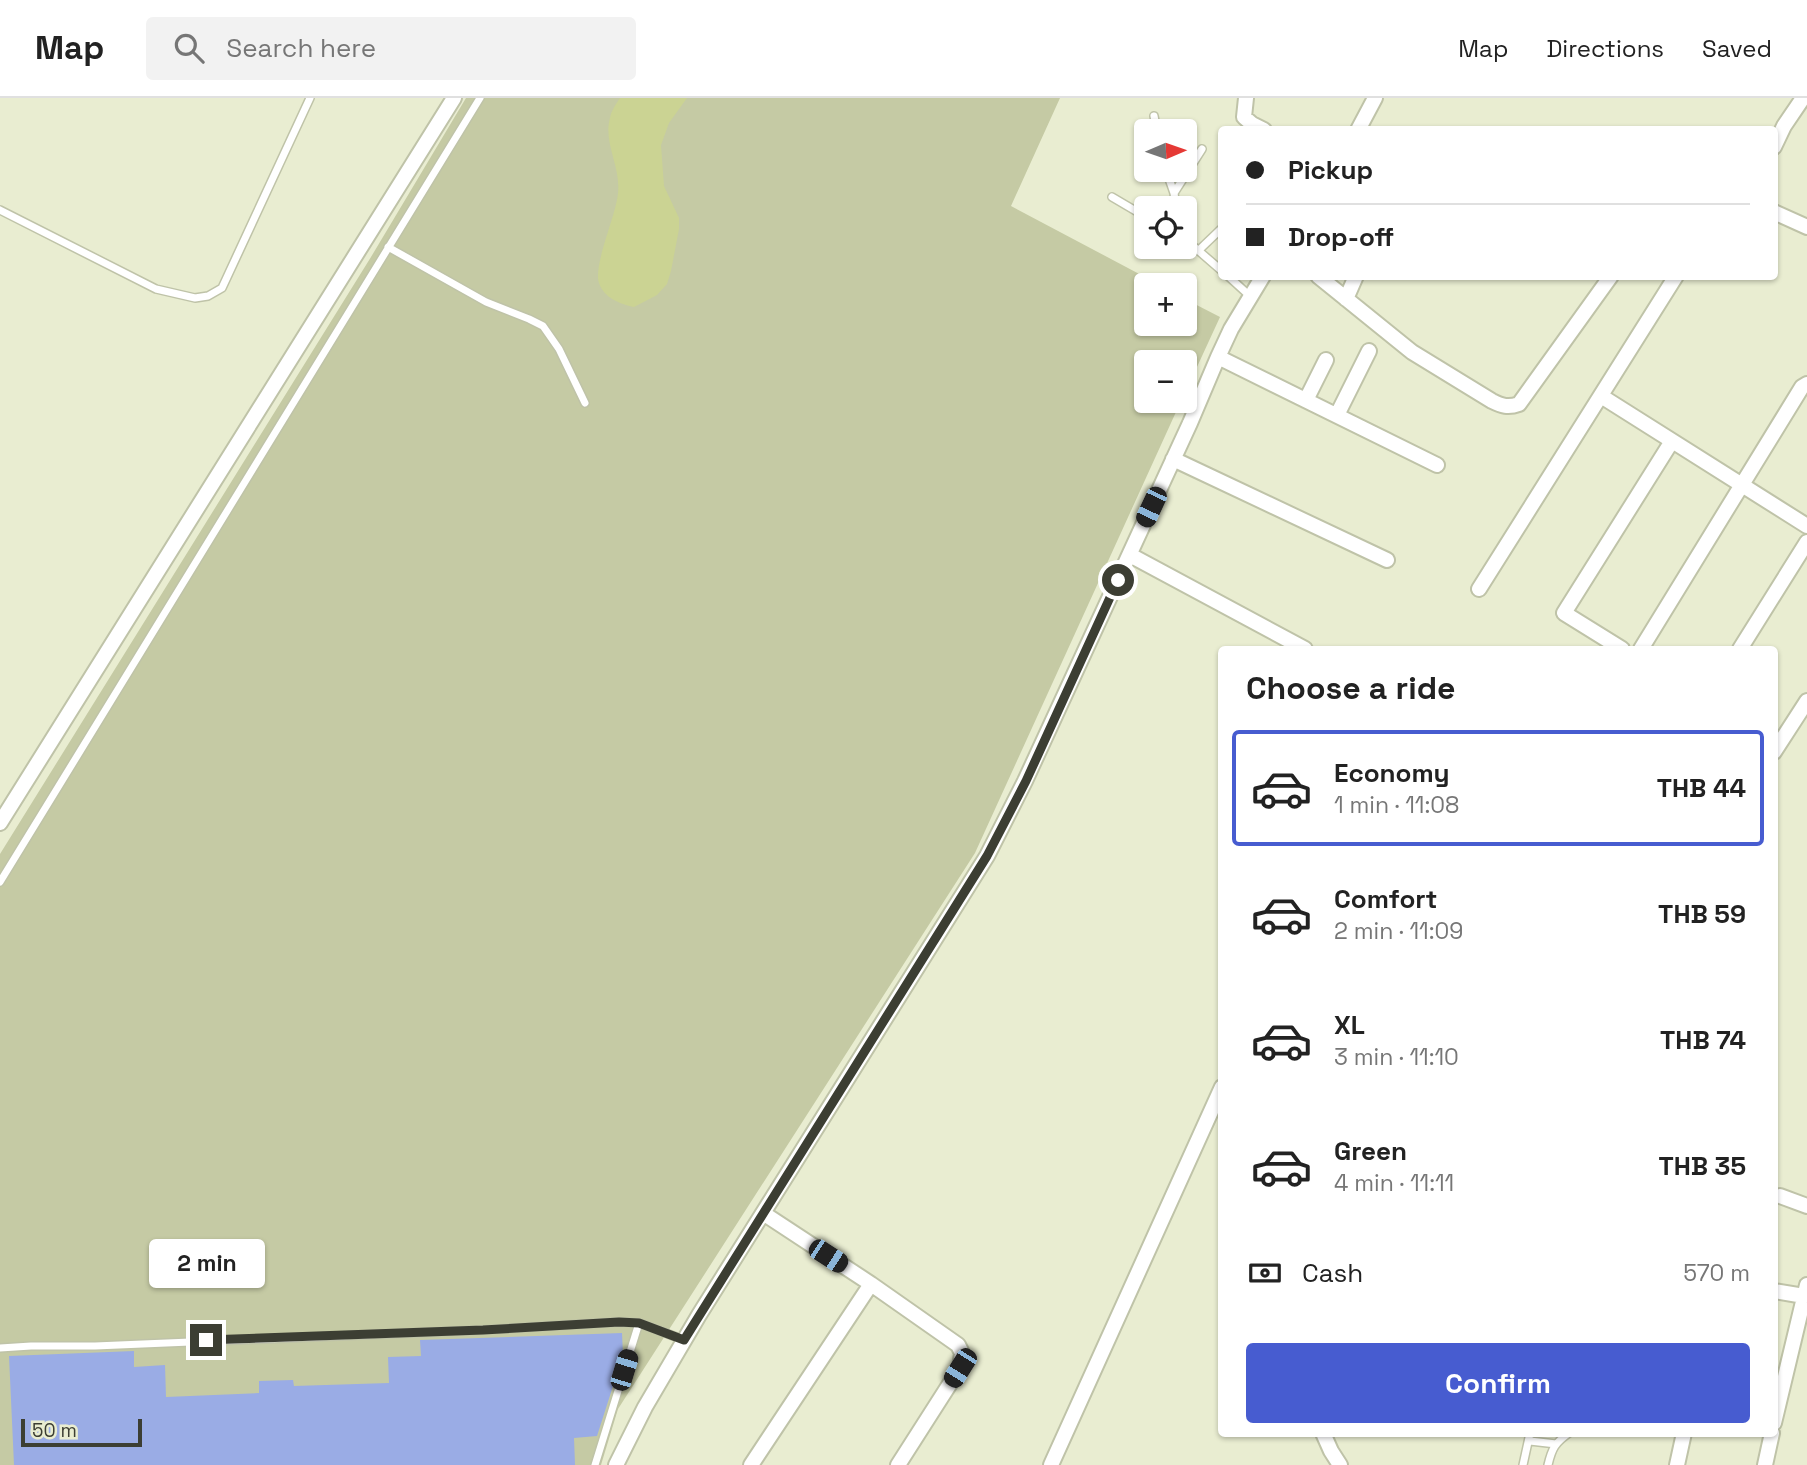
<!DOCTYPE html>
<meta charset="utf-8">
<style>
:root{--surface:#fff;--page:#f2f2f2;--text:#222;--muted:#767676;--line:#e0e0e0;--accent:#475cd0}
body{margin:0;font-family:"Space Grotesk",sans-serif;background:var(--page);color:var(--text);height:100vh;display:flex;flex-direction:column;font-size:26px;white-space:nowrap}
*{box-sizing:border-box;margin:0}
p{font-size:23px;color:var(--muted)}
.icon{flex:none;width:38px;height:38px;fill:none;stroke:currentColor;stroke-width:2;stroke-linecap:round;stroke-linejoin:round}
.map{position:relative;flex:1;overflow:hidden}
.drawer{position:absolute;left:1218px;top:548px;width:560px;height:791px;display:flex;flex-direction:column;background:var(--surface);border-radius:7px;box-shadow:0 2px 5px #0004}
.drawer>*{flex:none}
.hud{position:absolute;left:1218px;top:28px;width:560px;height:154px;border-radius:7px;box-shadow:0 2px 5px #0004;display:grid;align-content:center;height:154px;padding:0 28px;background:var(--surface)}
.needle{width:46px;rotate:88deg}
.controls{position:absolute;left:1134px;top:21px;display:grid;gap:14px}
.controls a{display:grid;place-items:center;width:63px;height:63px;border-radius:7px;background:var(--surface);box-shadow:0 2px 5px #0004;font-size:35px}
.scale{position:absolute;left:21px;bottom:18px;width:121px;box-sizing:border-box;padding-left:7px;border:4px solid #3c3e33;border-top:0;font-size:19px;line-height:24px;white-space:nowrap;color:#3c3e33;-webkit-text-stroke:5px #e9edd1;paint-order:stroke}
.end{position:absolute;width:32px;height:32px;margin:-16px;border:9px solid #3c3e33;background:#fff;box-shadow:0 0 0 4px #fff}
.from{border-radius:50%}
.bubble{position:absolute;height:49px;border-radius:7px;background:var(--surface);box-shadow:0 2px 5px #0004;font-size:23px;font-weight:700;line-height:49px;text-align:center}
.car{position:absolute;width:21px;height:42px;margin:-21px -10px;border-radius:9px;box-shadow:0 0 5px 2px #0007;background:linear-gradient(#222 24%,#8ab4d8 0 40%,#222 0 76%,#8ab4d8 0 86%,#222 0)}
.hud b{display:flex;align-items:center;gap:24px;height:66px;font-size:26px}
.hud b+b{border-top:2px solid var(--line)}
.hud i{width:18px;height:18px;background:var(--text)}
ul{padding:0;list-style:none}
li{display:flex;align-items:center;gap:21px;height:116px;margin:0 14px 10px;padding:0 14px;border:4px solid transparent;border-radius:7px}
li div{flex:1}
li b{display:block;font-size:26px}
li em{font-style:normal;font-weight:700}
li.active{border-color:var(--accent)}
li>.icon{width:63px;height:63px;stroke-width:1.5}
h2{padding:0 28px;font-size:32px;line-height:84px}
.pay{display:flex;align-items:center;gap:18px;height:77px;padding:0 28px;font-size:26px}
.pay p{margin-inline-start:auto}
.primary-button{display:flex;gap:14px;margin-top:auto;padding:14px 28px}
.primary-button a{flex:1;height:80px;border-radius:7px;background:var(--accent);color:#fff;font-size:28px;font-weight:700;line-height:80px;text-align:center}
header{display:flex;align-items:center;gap:42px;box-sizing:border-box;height:98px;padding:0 35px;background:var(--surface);border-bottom:2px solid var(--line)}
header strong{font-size:33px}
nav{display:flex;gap:38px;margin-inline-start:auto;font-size:24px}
.search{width:490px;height:63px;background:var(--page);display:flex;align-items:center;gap:18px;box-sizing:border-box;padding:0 24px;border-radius:7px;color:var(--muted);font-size:26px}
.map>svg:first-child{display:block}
.green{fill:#c5caa4}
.water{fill:#cbd393}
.building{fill:#9aace5}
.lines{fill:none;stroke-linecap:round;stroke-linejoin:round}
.service-casing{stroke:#bfc3a8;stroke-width:10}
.minor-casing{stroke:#bfc3a8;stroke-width:18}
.service{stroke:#fff;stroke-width:7}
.minor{stroke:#fff;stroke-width:14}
.route{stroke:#3c3e33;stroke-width:9}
</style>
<header>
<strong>Map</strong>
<div class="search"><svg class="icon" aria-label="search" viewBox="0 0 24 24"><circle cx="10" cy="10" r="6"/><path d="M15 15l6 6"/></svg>Search here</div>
<nav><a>Map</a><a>Directions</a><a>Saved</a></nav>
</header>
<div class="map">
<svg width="1807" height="1367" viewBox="0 0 1807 1367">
<rect width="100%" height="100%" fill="#e9edd1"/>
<path class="green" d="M466 0H1060L1011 108 1160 187H1146V226H1185V201L1220 219 1185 295V264H1146V303H1181L975 755 618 1311 601 1367H0V756L371 159Z"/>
<path class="water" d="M620 0H687L669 25 661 47 664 88 679 120V131L671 173 667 186 657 197 634 209C620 206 604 200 599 185 593 167 616 118 618 95 621 69 603 45 610 20 611 13 616 6 620 0Z"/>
<path class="building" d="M622 1235 623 1257 597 1338 574 1340 575 1367H14L9 1258 134 1253V1269L165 1267 166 1299 259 1295V1283L293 1282 294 1288 389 1285 388 1259 421 1258 420 1242Z"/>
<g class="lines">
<defs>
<path id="service" d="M1154 18 1157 33
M1166 72 1174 95 1176 110
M1174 95 1202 51
M1112 99 1146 119
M0 112 156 191 195 200 208 198 222 190 310 0
M1185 141 1222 173
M388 149 486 204 529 221 543 228 559 251 585 305
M1199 152 1222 130
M1228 178 1251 199
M0 784 480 0
M0 1250 31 1248H95L483 1232 619 1224 639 1225 684 1242
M1530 1343 1556 1346
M595 1367 639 1225
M1523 1367 1530 1335
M1548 1367C1552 1350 1555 1345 1569 1335"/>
<path id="minor" d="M1246 0 1244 19 1252 26 1264 32
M1358 32 1375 0
M1774 49 1784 28 1803 0
M1774 114 1807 129
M1318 178 1412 254 1492 303C1502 308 1508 310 1519 306L1611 178
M1346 201 1356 178
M1218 259 1437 367
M1601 298 1807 428
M1306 302 1326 262
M1337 317 1369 253
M1173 361 1387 462
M1130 457 1305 551
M1479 491 1676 178
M1622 551 1564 515 1672 343
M1641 551 1802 289 1807 286
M1740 551 1807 444
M1774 654 1807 603
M0 725 454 0
M1780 1098 1807 1108
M763 1115 871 1186 958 1247 962 1255 960 1270 898 1367
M1774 1193 1804 1198
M1774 1325 1807 1187
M1323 1335 1331 1353 1340 1367
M616 1367 645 1309 699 1217 987 758 1025 683 1190 325 1218 259 1231 231 1263 178
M751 1367 871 1186
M1051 1367 1222 989
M1677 1367 1684 1335
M1765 1367 1772 1335"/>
</defs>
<use href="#service" class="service-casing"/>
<use href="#minor" class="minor-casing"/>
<use href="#service" class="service"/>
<use href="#minor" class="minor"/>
</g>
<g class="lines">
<path class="route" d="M206 1242 483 1232 619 1224 639 1225 684 1242 987 758 1026 683 1118 482"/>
</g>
</svg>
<div class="controls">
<a><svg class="needle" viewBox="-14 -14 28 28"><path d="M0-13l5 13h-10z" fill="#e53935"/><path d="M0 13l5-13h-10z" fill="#767676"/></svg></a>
<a><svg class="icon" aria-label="locate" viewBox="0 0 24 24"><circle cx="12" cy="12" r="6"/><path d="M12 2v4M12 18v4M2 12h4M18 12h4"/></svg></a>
<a>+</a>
<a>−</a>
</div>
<div class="scale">50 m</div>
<i class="end from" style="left:1118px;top:482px"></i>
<i class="end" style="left:206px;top:1242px"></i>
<div class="bubble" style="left:149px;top:1141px;width:116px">2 min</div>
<i class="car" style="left:1151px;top:409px;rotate:205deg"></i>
<i class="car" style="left:828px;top:1158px;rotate:123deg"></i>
<i class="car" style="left:960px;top:1270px;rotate:212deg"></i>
<i class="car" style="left:624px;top:1272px;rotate:17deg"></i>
<div class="hud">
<b><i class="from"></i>Pickup</b>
<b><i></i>Drop-off</b>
</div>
<section class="drawer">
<h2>Choose a ride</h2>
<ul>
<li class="active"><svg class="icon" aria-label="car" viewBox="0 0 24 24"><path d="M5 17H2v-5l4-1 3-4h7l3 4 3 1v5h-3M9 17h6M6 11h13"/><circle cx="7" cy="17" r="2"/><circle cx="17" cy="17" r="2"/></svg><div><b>Economy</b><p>1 min · 11:08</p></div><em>THB 44</em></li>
<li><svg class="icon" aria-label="car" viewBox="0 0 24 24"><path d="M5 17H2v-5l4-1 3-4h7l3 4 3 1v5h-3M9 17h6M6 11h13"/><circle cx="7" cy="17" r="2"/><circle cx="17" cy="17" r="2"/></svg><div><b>Comfort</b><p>2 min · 11:09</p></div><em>THB 59</em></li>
<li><svg class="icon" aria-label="car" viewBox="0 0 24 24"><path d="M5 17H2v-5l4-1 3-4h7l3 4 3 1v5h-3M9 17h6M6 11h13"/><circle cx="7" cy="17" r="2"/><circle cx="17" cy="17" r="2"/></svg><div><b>XL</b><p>3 min · 11:10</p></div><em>THB 74</em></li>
<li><svg class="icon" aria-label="car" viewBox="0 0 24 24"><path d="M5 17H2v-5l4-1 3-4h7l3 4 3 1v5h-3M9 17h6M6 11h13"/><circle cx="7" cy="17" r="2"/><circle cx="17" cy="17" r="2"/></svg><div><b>Green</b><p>4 min · 11:11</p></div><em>THB 35</em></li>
</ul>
<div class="pay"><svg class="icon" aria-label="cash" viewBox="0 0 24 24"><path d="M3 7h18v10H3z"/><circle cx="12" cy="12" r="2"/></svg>Cash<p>570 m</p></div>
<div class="primary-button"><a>Confirm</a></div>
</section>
</div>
